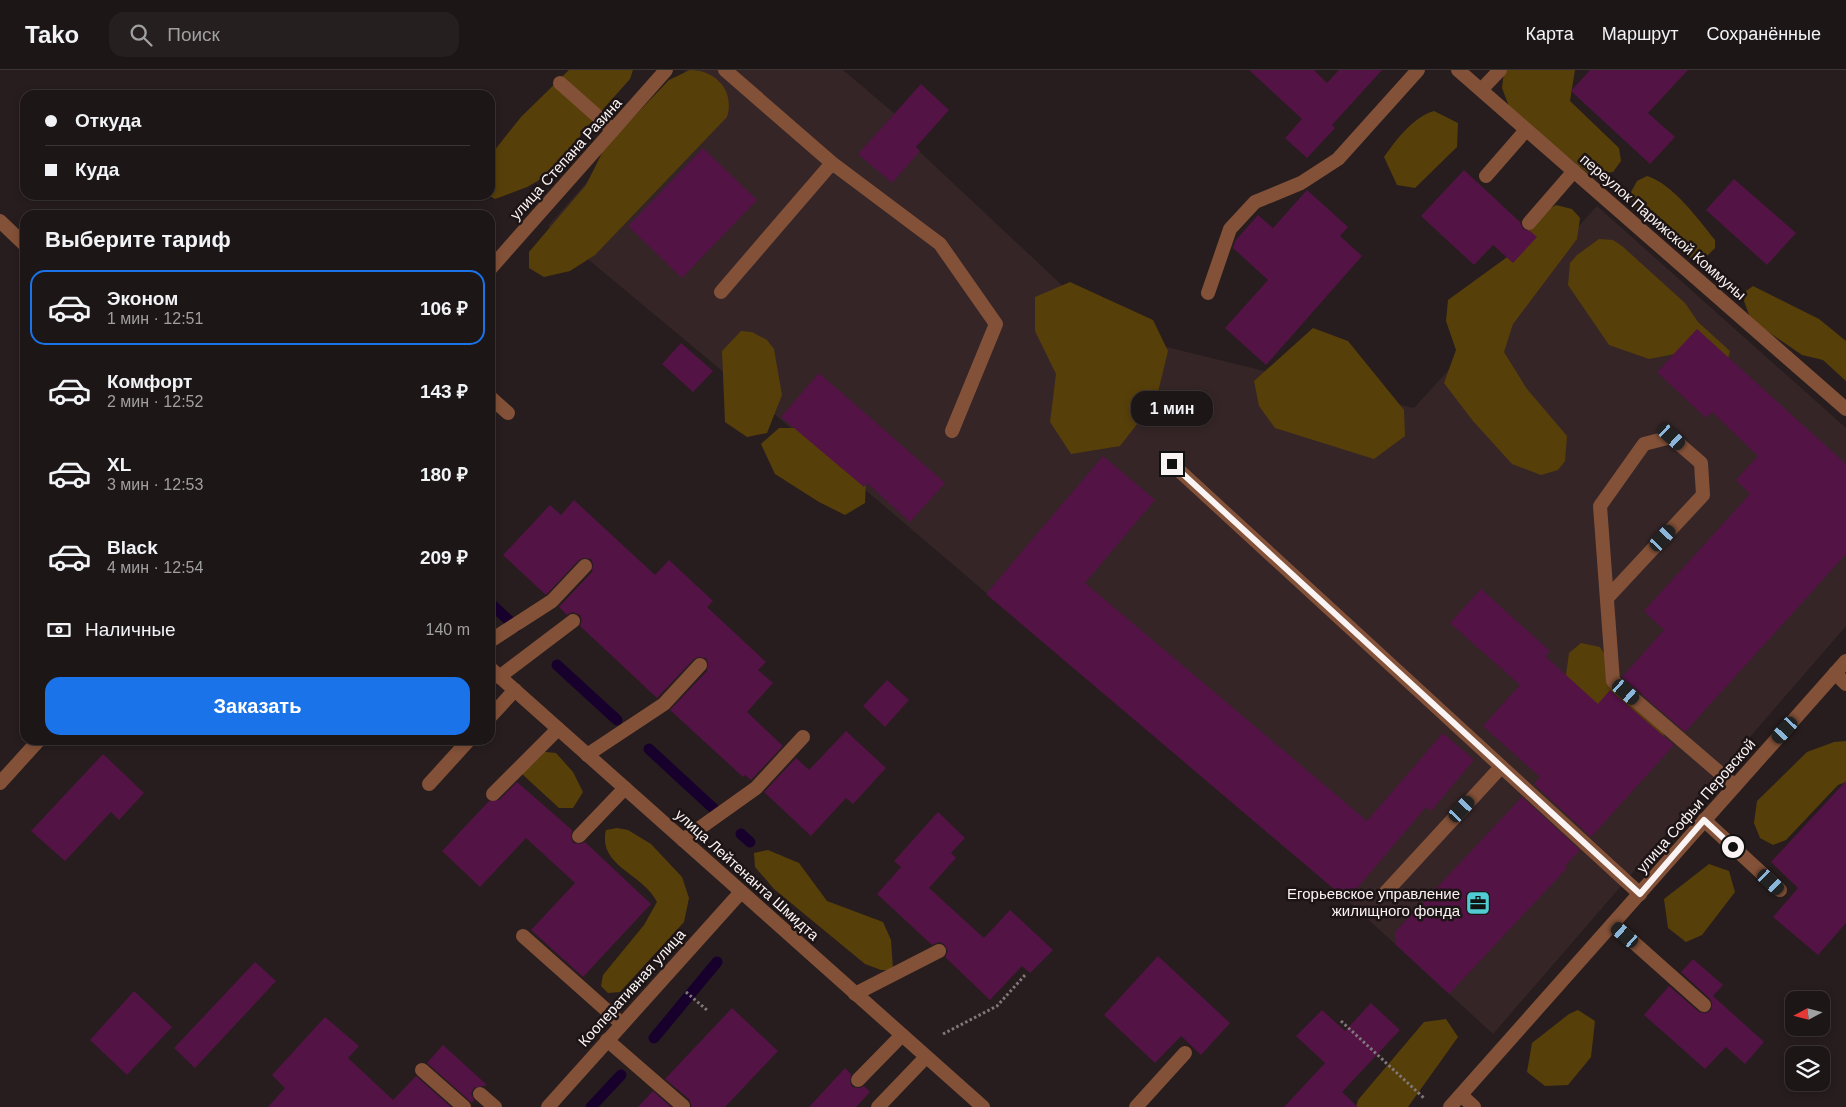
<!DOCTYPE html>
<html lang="ru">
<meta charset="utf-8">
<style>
:root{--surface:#1d1616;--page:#251f1f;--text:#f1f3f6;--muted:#a09fa1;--line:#3b3535;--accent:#1a73e8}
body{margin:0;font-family:Arial,sans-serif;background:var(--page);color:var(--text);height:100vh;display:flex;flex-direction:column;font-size:19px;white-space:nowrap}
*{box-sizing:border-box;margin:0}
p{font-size:16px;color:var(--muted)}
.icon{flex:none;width:28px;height:28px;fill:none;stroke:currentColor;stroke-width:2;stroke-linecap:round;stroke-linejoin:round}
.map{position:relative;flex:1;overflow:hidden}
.panel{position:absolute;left:20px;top:140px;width:475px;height:535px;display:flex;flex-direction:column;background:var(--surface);border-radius:15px;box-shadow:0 2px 8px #0003,0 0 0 1px var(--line)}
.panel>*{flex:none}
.guide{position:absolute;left:20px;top:20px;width:475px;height:110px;border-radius:15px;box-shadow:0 2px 8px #0003,0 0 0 1px var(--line);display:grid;align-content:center;height:110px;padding:0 25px;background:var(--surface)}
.needle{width:32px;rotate:263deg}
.buttons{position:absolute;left:1785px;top:921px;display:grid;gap:10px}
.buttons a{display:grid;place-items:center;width:45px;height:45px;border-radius:10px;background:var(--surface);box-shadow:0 2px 8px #0003,0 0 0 1px var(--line);font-size:25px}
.end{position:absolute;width:22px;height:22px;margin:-11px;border:6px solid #faf3f3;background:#111;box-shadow:0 0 0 2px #111}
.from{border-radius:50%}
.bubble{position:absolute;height:35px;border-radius:15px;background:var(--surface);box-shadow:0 2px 8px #0003,0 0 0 1px var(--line);font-size:16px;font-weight:700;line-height:35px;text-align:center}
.car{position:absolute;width:15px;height:30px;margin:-15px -8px;border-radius:6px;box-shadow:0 0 4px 1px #0007;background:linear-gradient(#222 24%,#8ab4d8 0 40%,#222 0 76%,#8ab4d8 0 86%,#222 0)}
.guide b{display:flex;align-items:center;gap:18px;height:48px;font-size:19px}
.guide b+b{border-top:1px solid var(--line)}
.guide i{width:12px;height:12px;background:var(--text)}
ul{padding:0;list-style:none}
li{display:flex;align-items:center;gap:15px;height:75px;margin:0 10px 8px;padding:0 15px;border:2px solid transparent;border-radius:15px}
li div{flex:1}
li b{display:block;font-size:19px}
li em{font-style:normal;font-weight:700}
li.on{border-color:var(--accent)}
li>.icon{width:45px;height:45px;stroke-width:1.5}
h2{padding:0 25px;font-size:22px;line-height:60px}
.pay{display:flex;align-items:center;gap:12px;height:55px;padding:0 25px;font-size:19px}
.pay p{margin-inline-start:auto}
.button{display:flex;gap:10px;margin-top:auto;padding:10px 25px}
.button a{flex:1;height:58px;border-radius:15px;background:var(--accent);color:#fff;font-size:20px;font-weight:700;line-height:58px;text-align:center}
header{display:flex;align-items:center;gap:30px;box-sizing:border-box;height:70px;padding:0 25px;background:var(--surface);border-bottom:1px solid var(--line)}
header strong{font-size:24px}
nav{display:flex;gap:28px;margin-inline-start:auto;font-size:18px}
.search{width:350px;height:45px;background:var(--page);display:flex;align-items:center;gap:12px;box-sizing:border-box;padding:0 18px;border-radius:15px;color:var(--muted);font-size:19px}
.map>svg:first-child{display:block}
.built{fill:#352527}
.green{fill:#573f09}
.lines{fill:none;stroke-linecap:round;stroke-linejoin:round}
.stream{stroke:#18002d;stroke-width:11}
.building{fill:#531345}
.path{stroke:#817879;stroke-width:3;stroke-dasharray:2.5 2.5;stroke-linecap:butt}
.service{stroke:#835138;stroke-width:14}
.minor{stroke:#835138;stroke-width:14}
.tertiary{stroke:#835138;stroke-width:14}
.route{stroke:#faf3f3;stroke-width:6}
.labels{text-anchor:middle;stroke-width:5;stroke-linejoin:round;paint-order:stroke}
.street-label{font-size:15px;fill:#faf3f3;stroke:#1d1415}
.poi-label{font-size:15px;fill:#faf3f3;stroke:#1d1415;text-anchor:end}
</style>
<header>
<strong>Tako</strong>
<div class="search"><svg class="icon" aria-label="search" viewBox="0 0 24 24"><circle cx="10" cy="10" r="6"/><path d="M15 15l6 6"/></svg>Поиск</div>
<nav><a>Карта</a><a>Маршрут</a><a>Сохранённые</a></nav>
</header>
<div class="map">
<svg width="1846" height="1037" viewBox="0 0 1846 1037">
<rect width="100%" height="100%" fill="#271d1e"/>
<path class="built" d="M686 0H843L895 44 888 52 1114 264 1414 338 1597 136 1846 358V556L1493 964 1347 830 876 429 548 156Z"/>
<path class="green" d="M569 0H633L630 9 581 64 568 94 527 117 495 129 488 125H490V86L521 47Z
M690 0C717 0 735 22 727 47L595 185 570 201 544 207 529 198V182L586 115 605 77 669 10Z
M1504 0H1575L1570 31 1619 78 1621 91 1613 102 1590 105 1510 39 1502 18Z
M1434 41 1458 53 1457 77 1415 118 1397 115 1384 87C1396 70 1413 47 1434 41Z
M1647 106C1673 114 1698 149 1715 170V178L1705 188 1692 189 1635 140 1631 122 1637 111Z
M1556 135 1572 139 1580 148 1577 169 1513 254 1504 282 1527 319 1567 366 1565 391 1558 400 1541 405 1512 394 1473 351 1444 313 1456 280 1446 251 1448 230 1521 177 1528 160 1542 143Z
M1599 169 1613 170 1622 176 1685 233 1698 252 1730 281 1728 289 1706 278 1649 289 1609 275 1568 215 1570 193 1577 185Z
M1070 212 1153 250 1168 281 1156 330 1120 376 1071 384 1050 352 1056 304 1035 261V227Z
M1753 216 1819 249 1846 271V311L1823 290 1802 285 1751 250 1744 231 1746 221Z
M1313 258 1348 271 1404 340 1405 366 1374 389 1275 358 1259 336 1254 311Z
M741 261 752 262 767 270 774 279 782 325 767 363 747 367 725 352 722 281Z
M779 358H798L866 410 865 433 845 445 819 432 775 404 761 374Z
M1581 573 1600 577 1619 607 1660 657 1669 676 1655 682 1565 613 1569 583Z
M1846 671V712L1838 715 1786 770 1773 775 1760 768 1754 753 1757 731 1807 682 1834 672Z
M535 681 556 683 573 702 583 722 573 738H559L521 703Z
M617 758 628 760 651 774 682 807 689 828 684 852 620 922 608 923 601 916 603 905 644 855 657 832C644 804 597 796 606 760Z
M768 780 799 793 827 831 883 852 891 870 893 900H881L865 894 774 819 755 797 754 783Z
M1709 794 1729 801 1735 822 1702 865 1686 872 1668 858 1664 829Z
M1578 940 1595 951 1591 987 1568 1015 1545 1016 1527 1002 1532 973 1569 944Z
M1446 949 1458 967 1408 1037H1356L1358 1030 1424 952Z"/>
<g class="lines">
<path class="stream" d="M490 533 516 557
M557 595 617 650
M649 679 714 739
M741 764 750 772
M654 968 717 892
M591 1037 621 1005"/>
</g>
<path class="building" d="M1249 0H1314L1327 13 1339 0H1382L1332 55 1335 58 1307 88 1285 68 1302 49Z
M1590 0H1688L1648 43 1675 67 1650 94 1571 21Z
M921 14 949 40 916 77 920 81 892 113 858 84Z
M703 78 757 130 682 208 628 156Z
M1464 100 1520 152 1523 159 1530 161 1537 167 1513 193 1493 175 1474 195 1421 146Z
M1734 109 1796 163 1767 195 1706 140Z
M1307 120 1348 157 1340 166 1362 186 1266 295 1225 258 1268 210 1233 178 1235 171 1258 145 1273 158Z
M1697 259 1846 394V484L1685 662 1622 607 1664 560 1644 541 1750 424 1736 410 1758 386 1712 342 1706 348 1657 302Z
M681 273 713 301 693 322 662 294Z
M819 303 945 413 910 452 867 413 864 417 781 347Z
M1103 386 1155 430 1085 513 1367 751 1443 663 1474 690 1431 741 1426 737 1347 830 986 524Z
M574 430 655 505 669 490 713 531 707 537 766 592 758 600 773 613 747 642 783 676 751 710 745 705 743 707 670 640 707 601 708 593 706 588 698 587 694 589 657 628 580 556 582 550 580 545 572 542 567 545 559 537 592 502 593 494 591 489 583 488 579 490 546 525 503 485 550 435 561 445Z
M1481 519 1550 581 1545 586 1598 634 1610 620 1674 675 1591 767 1534 714 1540 707 1483 656 1520 615 1450 553Z
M887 610 909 630 885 657 863 636Z
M846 661 886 698 853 734 846 728 811 766 764 722 796 688 809 700Z
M103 684 144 723 119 750 111 742 65 791 31 761Z
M1846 711V853L1818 885 1773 847 1798 818 1771 792Z
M517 712 572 760 571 768 573 773 581 774 585 772 651 834 583 907 531 860 575 813 526 768 480 817 442 781 489 731 499 730Z
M1522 727 1580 780 1565 796 1567 798 1449 924 1395 874V862Z
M938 742 965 768 951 783 956 788 929 818 984 868 1010 840 1053 880 1030 903 1022 896 990 930 945 887 948 881 944 874 939 872 932 875 877 824 901 797 894 791Z
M1158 886 1230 953 1201 985 1181 966 1155 993 1104 945Z
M1693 889 1723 915 1713 926 1764 972 1745 994 1726 977 1705 999 1644 945 1669 916 1699 942 1706 943 1711 940 1712 933 1710 929 1681 902Z
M255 892 276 911 195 998 174 978Z
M134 921 172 957 127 1005 90 970Z
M1371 933 1400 960 1342 1022 1358 1037H1284L1325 993 1296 966 1322 940 1345 961Z
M732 938 778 981 725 1037H692L689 1029 665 1009Z
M325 947 359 976 348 988 393 1030 416 1006 451 1037H268L285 1018 272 1005Z
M443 975 487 1015 474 1018 471 1023 474 1030 472 1033 427 993Z
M845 998 851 1004 850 1012 852 1017 860 1018 864 1016 870 1022 856 1037H809Z
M653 1021 671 1037H638Z"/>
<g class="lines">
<path class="path" d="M686 922 708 941
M1341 951 1425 1029
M943 964 997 936 1026 904"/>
<path class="service" d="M560 13 613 60
M832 93 940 174 996 254 952 361
M1486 106 1526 60
M1529 153 1574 101
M721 222 832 93 725 0
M1208 223 1230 159 1255 132 1301 113 1338 89 1418 0
M490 327 508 343
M1172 394 1640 824
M1609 526 1703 425 1701 393 1671 367 1644 374 1600 436 1613 611 1735 716
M490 571 552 531 585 496
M499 607 573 551
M490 647 515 620
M587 685 664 634 700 595
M429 714 469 670
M493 724 558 659
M1704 750 1780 820
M579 766 625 718
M683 770 756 718 803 667
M1385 823 1501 697
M1613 854 1704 935
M523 866 622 954
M855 924 939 881
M607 970 683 1036
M422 1000 464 1037
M858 1010 902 965
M480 1024 495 1037
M1461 1025 1474 1037
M878 1037 926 987
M1136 1037 1185 983"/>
<path class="minor" d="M1458 0 1846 339
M1481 20 1500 0
M0 151 25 175
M490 199 666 0
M490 598 983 1037
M1835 603 1846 614
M0 713 39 670
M548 1037 741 822"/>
<path class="tertiary" d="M1450 1037 1846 591"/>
</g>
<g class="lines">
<path class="route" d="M1172 394 1640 824 1704 750 1733 777"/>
</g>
<defs>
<symbol id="office-square" viewBox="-11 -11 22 22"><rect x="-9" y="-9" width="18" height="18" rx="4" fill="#51ccd2" stroke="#1d1415"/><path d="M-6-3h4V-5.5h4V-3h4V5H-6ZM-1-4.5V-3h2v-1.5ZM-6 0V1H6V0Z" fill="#111"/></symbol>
</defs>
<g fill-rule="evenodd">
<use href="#office-square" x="1464" y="819" width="28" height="28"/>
</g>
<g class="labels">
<g class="street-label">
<text transform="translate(566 89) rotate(-48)" y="5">улица Степана Разина</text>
<text transform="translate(1663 157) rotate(41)" y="5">переулок Парижской Коммуны</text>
<text transform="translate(1696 736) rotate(-49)" y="5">улица Софьи Перовской</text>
<text transform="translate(747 805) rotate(42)" y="5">улица Лейтенанта Шмидта</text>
<text transform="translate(632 918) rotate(-48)" y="5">Кооперативная улица</text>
</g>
<g class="poi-label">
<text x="1460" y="829">Егорьевское управление<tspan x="1460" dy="17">жилищного фонда</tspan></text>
</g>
</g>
</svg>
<div class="buttons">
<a><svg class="needle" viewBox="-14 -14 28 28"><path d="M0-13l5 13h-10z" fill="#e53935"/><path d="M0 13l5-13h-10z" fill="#a09fa1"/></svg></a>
<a><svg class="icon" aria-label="layers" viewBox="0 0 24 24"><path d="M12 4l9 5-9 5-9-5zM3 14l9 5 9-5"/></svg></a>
</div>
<i class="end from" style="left:1733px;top:777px"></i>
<i class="end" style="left:1172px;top:394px"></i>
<div class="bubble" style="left:1131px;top:321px;width:82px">1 мин</div>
<i class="car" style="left:1672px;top:367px;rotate:132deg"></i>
<i class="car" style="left:1663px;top:468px;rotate:43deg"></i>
<i class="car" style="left:1626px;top:622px;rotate:131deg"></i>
<i class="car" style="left:1785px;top:660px;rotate:222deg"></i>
<i class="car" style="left:1462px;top:739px;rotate:43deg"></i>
<i class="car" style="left:1771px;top:812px;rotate:133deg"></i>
<i class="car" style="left:1625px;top:865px;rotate:311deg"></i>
<div class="guide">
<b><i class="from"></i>Откуда</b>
<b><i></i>Куда</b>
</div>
<section class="panel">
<h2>Выберите тариф</h2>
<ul>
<li class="on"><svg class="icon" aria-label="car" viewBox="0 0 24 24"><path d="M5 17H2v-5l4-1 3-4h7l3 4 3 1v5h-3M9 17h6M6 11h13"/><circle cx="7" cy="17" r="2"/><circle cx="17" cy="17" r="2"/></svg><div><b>Эконом</b><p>1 мин · 12:51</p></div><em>106 ₽</em></li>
<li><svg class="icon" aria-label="car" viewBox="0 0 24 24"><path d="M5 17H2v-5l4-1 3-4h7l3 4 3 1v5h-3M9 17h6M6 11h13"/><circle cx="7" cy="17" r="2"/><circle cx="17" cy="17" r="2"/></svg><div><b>Комфорт</b><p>2 мин · 12:52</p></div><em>143 ₽</em></li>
<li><svg class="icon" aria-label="car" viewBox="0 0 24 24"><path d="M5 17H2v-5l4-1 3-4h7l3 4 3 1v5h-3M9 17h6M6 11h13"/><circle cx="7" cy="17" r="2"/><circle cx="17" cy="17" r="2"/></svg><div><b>XL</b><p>3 мин · 12:53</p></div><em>180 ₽</em></li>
<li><svg class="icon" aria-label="car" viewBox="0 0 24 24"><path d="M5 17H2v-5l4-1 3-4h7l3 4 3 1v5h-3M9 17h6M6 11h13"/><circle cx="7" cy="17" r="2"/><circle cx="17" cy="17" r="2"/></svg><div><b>Black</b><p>4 мин · 12:54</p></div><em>209 ₽</em></li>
</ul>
<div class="pay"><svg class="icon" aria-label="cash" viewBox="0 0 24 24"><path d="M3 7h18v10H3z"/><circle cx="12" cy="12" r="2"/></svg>Наличные<p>140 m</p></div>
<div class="button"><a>Заказать</a></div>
</section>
</div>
